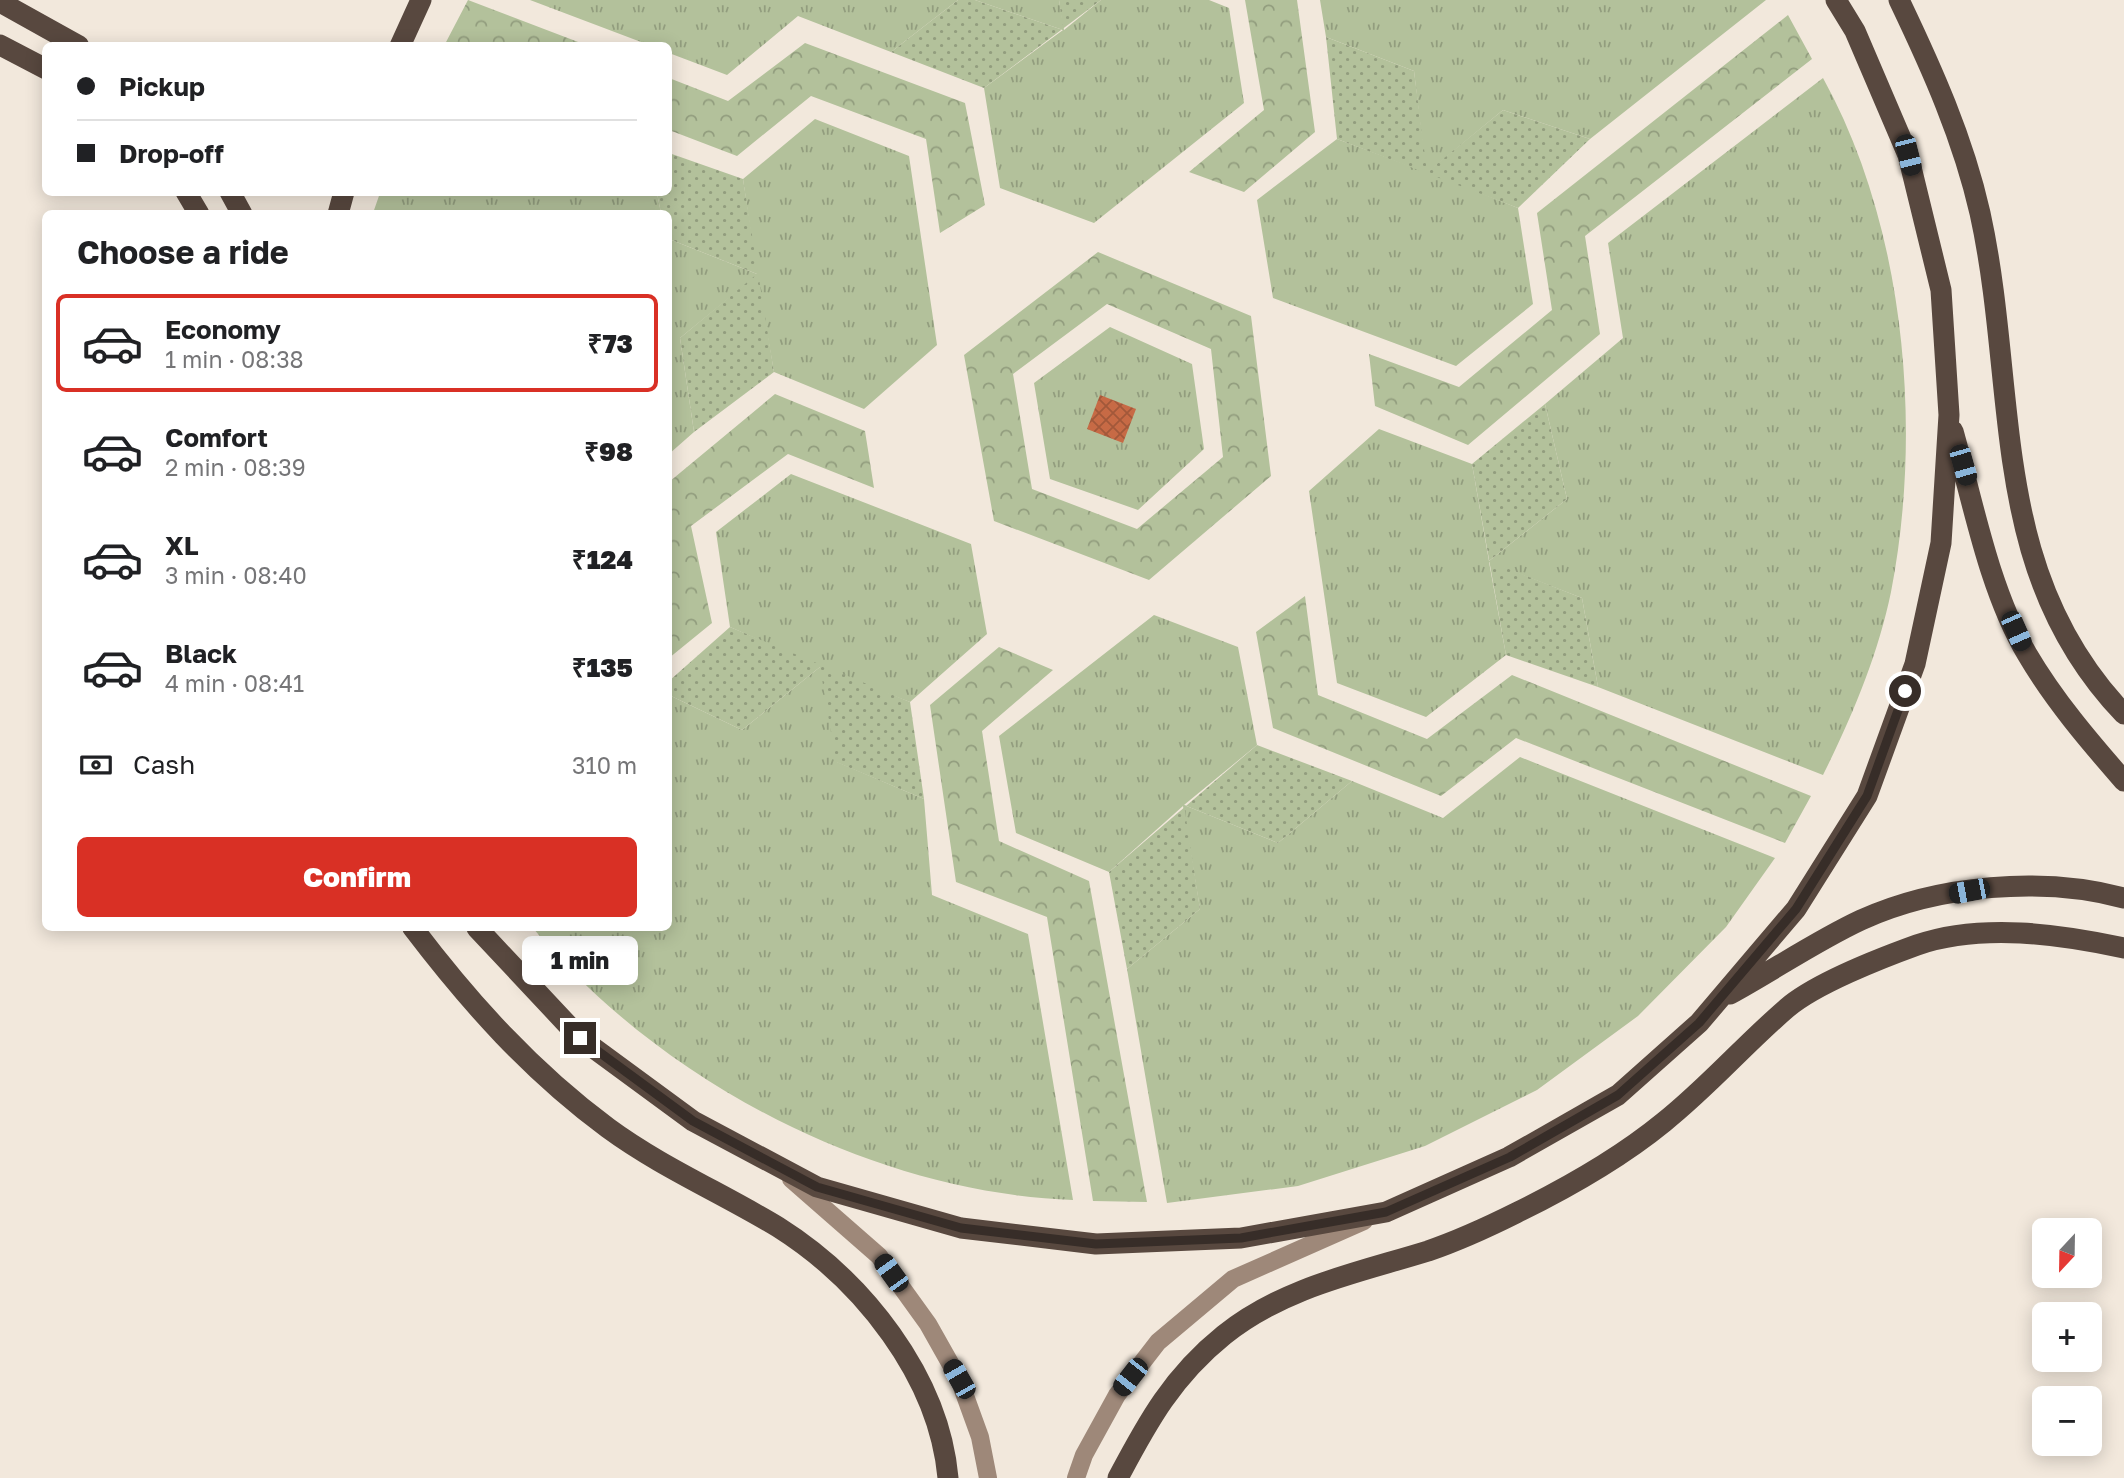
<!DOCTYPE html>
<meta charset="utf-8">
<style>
:root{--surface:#fff;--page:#f2f2f2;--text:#202124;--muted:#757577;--line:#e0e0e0;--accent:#d93025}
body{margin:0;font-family:"Golos Text",sans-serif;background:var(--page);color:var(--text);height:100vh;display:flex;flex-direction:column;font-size:26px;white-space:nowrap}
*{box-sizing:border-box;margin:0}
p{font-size:23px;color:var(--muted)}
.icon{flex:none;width:38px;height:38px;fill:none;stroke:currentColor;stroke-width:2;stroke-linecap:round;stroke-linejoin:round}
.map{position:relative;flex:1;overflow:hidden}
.panel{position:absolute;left:42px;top:210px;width:630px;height:721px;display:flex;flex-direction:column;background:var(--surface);border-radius:10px;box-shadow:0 4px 18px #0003}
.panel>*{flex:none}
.banner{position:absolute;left:42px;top:42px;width:630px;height:154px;border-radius:10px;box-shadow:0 4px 18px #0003;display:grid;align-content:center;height:154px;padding:0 35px;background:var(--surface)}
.needle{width:46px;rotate:202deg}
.tools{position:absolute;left:2032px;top:1218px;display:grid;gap:14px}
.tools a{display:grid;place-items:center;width:70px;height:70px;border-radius:10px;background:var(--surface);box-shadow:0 4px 18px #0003;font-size:35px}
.end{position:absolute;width:32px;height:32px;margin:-16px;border:9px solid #372d28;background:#fff;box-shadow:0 0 0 4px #fff}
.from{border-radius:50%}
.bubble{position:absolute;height:49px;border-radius:10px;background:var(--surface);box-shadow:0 4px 18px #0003;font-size:23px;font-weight:800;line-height:49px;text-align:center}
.car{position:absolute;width:21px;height:42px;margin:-21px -10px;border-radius:9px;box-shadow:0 0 5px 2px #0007;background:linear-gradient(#222 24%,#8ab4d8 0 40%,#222 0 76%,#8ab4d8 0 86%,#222 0)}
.banner b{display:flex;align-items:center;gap:24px;height:66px;font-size:26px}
.banner b+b{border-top:2px solid var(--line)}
.banner i{width:18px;height:18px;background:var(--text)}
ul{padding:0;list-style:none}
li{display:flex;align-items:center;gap:21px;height:98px;margin:0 14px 10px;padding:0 21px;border:4px solid transparent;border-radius:10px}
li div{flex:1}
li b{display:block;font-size:26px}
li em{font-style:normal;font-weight:800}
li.active{border-color:var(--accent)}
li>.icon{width:63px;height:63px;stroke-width:1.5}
h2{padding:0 35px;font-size:32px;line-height:84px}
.pay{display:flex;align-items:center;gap:18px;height:77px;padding:0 35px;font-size:26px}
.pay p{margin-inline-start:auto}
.button{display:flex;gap:14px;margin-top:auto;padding:14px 35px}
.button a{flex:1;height:80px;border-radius:10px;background:var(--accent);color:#fff;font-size:28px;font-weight:800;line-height:80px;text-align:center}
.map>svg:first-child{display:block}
.grass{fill:url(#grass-tufts)}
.forest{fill:url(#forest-crowns);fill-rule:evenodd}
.park{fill:url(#park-dots)}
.building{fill:url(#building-cross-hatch)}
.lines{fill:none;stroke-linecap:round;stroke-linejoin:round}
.secondary{stroke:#9e8879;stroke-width:18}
.highway{stroke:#58483f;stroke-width:21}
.route{stroke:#372d28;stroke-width:9}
</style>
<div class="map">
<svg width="2124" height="1478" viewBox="0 0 2124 1478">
<defs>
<pattern id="grass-tufts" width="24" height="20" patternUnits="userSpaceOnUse" patternTransform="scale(1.75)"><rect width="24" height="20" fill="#b3c19b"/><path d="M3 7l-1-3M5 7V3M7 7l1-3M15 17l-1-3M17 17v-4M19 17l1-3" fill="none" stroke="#929d7e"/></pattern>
<pattern id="forest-crowns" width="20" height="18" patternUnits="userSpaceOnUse" patternTransform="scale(1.75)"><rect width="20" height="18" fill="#b3c19b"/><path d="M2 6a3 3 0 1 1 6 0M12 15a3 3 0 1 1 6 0" fill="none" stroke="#929d7e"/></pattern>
<pattern id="park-dots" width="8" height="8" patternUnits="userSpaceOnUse" patternTransform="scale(1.75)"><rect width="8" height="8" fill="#b3c19b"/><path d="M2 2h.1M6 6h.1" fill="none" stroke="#929d7e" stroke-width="1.8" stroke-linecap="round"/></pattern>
<pattern id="building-cross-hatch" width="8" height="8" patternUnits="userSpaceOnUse" patternTransform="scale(1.75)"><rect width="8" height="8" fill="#c76a45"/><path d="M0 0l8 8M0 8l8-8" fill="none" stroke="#a2583a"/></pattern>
</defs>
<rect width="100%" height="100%" fill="#f2e8dc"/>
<path class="grass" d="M530 0H958L891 52 798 16 727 75 669 53 668 46 649 45Z
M975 0H1059L1064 30 1101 0H1209L1229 8 1244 103 1094 223 1000 188 984 88 1063 30Z
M1320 0H1766L1590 139 1503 110 1428 172 1518 208 1533 304 1456 366 1273 298 1257 200 1337 139 1426 172 1414 71 1326 37Z
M1823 78C1905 226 1923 428 1891 592 1878 655 1852 717 1823 775L1598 687 1582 598 1489 562 1506 655 1426 717 1337 683 1309 491 1379 429 1472 464 1489 561 1567 499 1545 404 1623 338 1608 243Z
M815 119 909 156 937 345 864 409 774 372 757 275 680 338 694 432 669 454V239L757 274 743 179Z
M380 193H657L661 213H373Z
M1110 327 1192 364 1204 449 1138 510 1050 479 1034 383Z
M791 474 971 544 987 634 910 702 821 668 837 762 924 799 932 895 1028 934 1073 1200C873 1193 659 1081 533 928H668L669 695 742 730 820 667 730 627 716 532Z
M1154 615 1238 647 1257 745 1184 805 1278 843 1352 781 1443 818 1520 757 1775 858 1726 927 1638 1016 1537 1090 1425 1146 1298 1186 1167 1203 1127 969 1200 909 1183 806 1109 872 1016 833 999 736Z"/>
<path class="forest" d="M468 0 586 45 445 44Z
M1245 0H1297L1315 132 1244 192 1189 172 1264 110Z
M1788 15 1812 59 1585 236 1600 334 1468 445 1375 406 1369 354 1459 387 1552 310 1537 213Z
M805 43 965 103 985 205 940 233 926 139 811 96 737 156 669 130V78L728 101Z
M1098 252 1251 316 1271 476 1149 580 994 521 964 355ZM1107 304 1211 349 1223 457 1137 529 1032 489 1013 374Z
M775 394 865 431 874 488 788 454 691 526 712 623 669 658V482Z
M1305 596 1318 695 1427 739 1512 675 1811 796 1785 843 1516 738 1441 796 1273 728 1256 632Z
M999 647 1053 670 982 731 999 841 1089 881 1147 1202 1093 1201 1047 917 956 882 930 705Z"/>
<path class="park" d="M958 0H975L1063 30 1059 0H1101L984 88 891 52Z
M1326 37 1414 71 1427 172 1503 110 1590 139 1518 208 1337 139Z
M669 153 743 179 774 372 694 432 680 338 757 274 669 239 668 214 661 213 657 193 668 192Z
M1545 404 1567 499 1489 561 1582 598 1598 687 1506 655 1472 464Z
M730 627 910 702 924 799 836 762 820 667 742 730 669 695V681Z
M1257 745 1352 781 1278 843 1184 805 1200 909 1127 969 1109 872Z"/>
<path class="building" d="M1100 395 1136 409 1123 443 1087 429Z"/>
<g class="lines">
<path class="secondary" d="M791 1179 879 1256 928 1324 959 1379 980 1437 988 1478
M1076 1478 1084 1455 1117 1395 1158 1342 1233 1279 1364 1221"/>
<path class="highway" d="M1899 0C1932 69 1963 138 1980 213 2019 390 1986 570 2124 714
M0 2 79 46
M0 45 46 69
M400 46 421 0
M186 192 199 214
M230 192 242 214
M338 214 344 192
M1953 431C1973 502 1989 590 2027 654 2054 700 2089 741 2124 781
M413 928C470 1003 532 1072 608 1128 661 1167 722 1193 778 1227 862 1280 939 1376 948 1478
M477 928 580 1038 693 1121 817 1187 961 1228 1096 1244 1241 1238 1386 1212 1509 1157 1618 1095 1699 1023 1796 909 1867 796 1915 664 1941 543 1949 415 1941 290 1908 155 1855 31 1836 0
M1730 994C1774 970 1816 941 1861 920 1938 885 2042 876 2124 898
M1118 1478C1148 1421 1173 1376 1224 1335 1284 1287 1357 1273 1428 1251 1457 1241 1488 1227 1516 1213 1567 1188 1620 1158 1664 1122 1708 1087 1745 1044 1787 1008 1815 984 1881 958 1917 945 1981 923 2060 934 2124 948"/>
</g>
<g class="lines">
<path class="route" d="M580 1038 693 1121 817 1187 961 1228 1096 1244 1241 1238 1386 1212 1510 1157 1618 1095 1699 1023 1796 909 1867 796 1905 691"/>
</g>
</svg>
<div class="tools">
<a><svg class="needle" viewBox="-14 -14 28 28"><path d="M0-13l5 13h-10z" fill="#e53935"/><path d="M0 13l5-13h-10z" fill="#757577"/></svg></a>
<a>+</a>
<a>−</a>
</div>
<i class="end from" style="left:1905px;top:691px"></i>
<i class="end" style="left:580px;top:1038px"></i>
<div class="bubble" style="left:522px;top:936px;width:116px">1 min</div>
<i class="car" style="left:1908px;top:155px;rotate:166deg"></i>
<i class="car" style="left:1963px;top:465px;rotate:164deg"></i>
<i class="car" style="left:2016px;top:631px;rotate:156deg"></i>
<i class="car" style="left:1969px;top:891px;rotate:259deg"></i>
<i class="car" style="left:891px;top:1273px;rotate:324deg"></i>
<i class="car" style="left:1130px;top:1377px;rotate:218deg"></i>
<i class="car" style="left:959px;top:1379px;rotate:330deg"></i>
<div class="banner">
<b><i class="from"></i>Pickup</b>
<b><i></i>Drop-off</b>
</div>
<section class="panel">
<h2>Choose a ride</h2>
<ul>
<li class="active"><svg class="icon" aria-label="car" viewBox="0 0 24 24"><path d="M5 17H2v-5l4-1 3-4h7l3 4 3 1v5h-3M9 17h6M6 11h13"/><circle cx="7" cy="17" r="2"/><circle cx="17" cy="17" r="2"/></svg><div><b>Economy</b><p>1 min · 08:38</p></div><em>₹73</em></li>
<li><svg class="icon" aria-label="car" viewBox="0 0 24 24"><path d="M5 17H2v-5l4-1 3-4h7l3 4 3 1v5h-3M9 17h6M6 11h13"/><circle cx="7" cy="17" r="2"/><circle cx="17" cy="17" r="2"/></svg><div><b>Comfort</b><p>2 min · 08:39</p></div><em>₹98</em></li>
<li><svg class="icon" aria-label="car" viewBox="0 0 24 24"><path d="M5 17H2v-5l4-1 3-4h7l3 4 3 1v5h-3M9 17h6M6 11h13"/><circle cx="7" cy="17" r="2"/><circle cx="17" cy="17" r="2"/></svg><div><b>XL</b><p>3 min · 08:40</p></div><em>₹124</em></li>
<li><svg class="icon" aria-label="car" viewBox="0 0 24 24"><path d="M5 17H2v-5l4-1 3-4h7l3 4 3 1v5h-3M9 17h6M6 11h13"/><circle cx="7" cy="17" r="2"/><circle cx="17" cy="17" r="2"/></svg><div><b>Black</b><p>4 min · 08:41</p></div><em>₹135</em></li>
</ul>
<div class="pay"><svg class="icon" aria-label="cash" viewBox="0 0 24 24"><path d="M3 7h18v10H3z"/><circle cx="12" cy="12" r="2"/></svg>Cash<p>310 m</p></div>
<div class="button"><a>Confirm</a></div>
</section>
</div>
